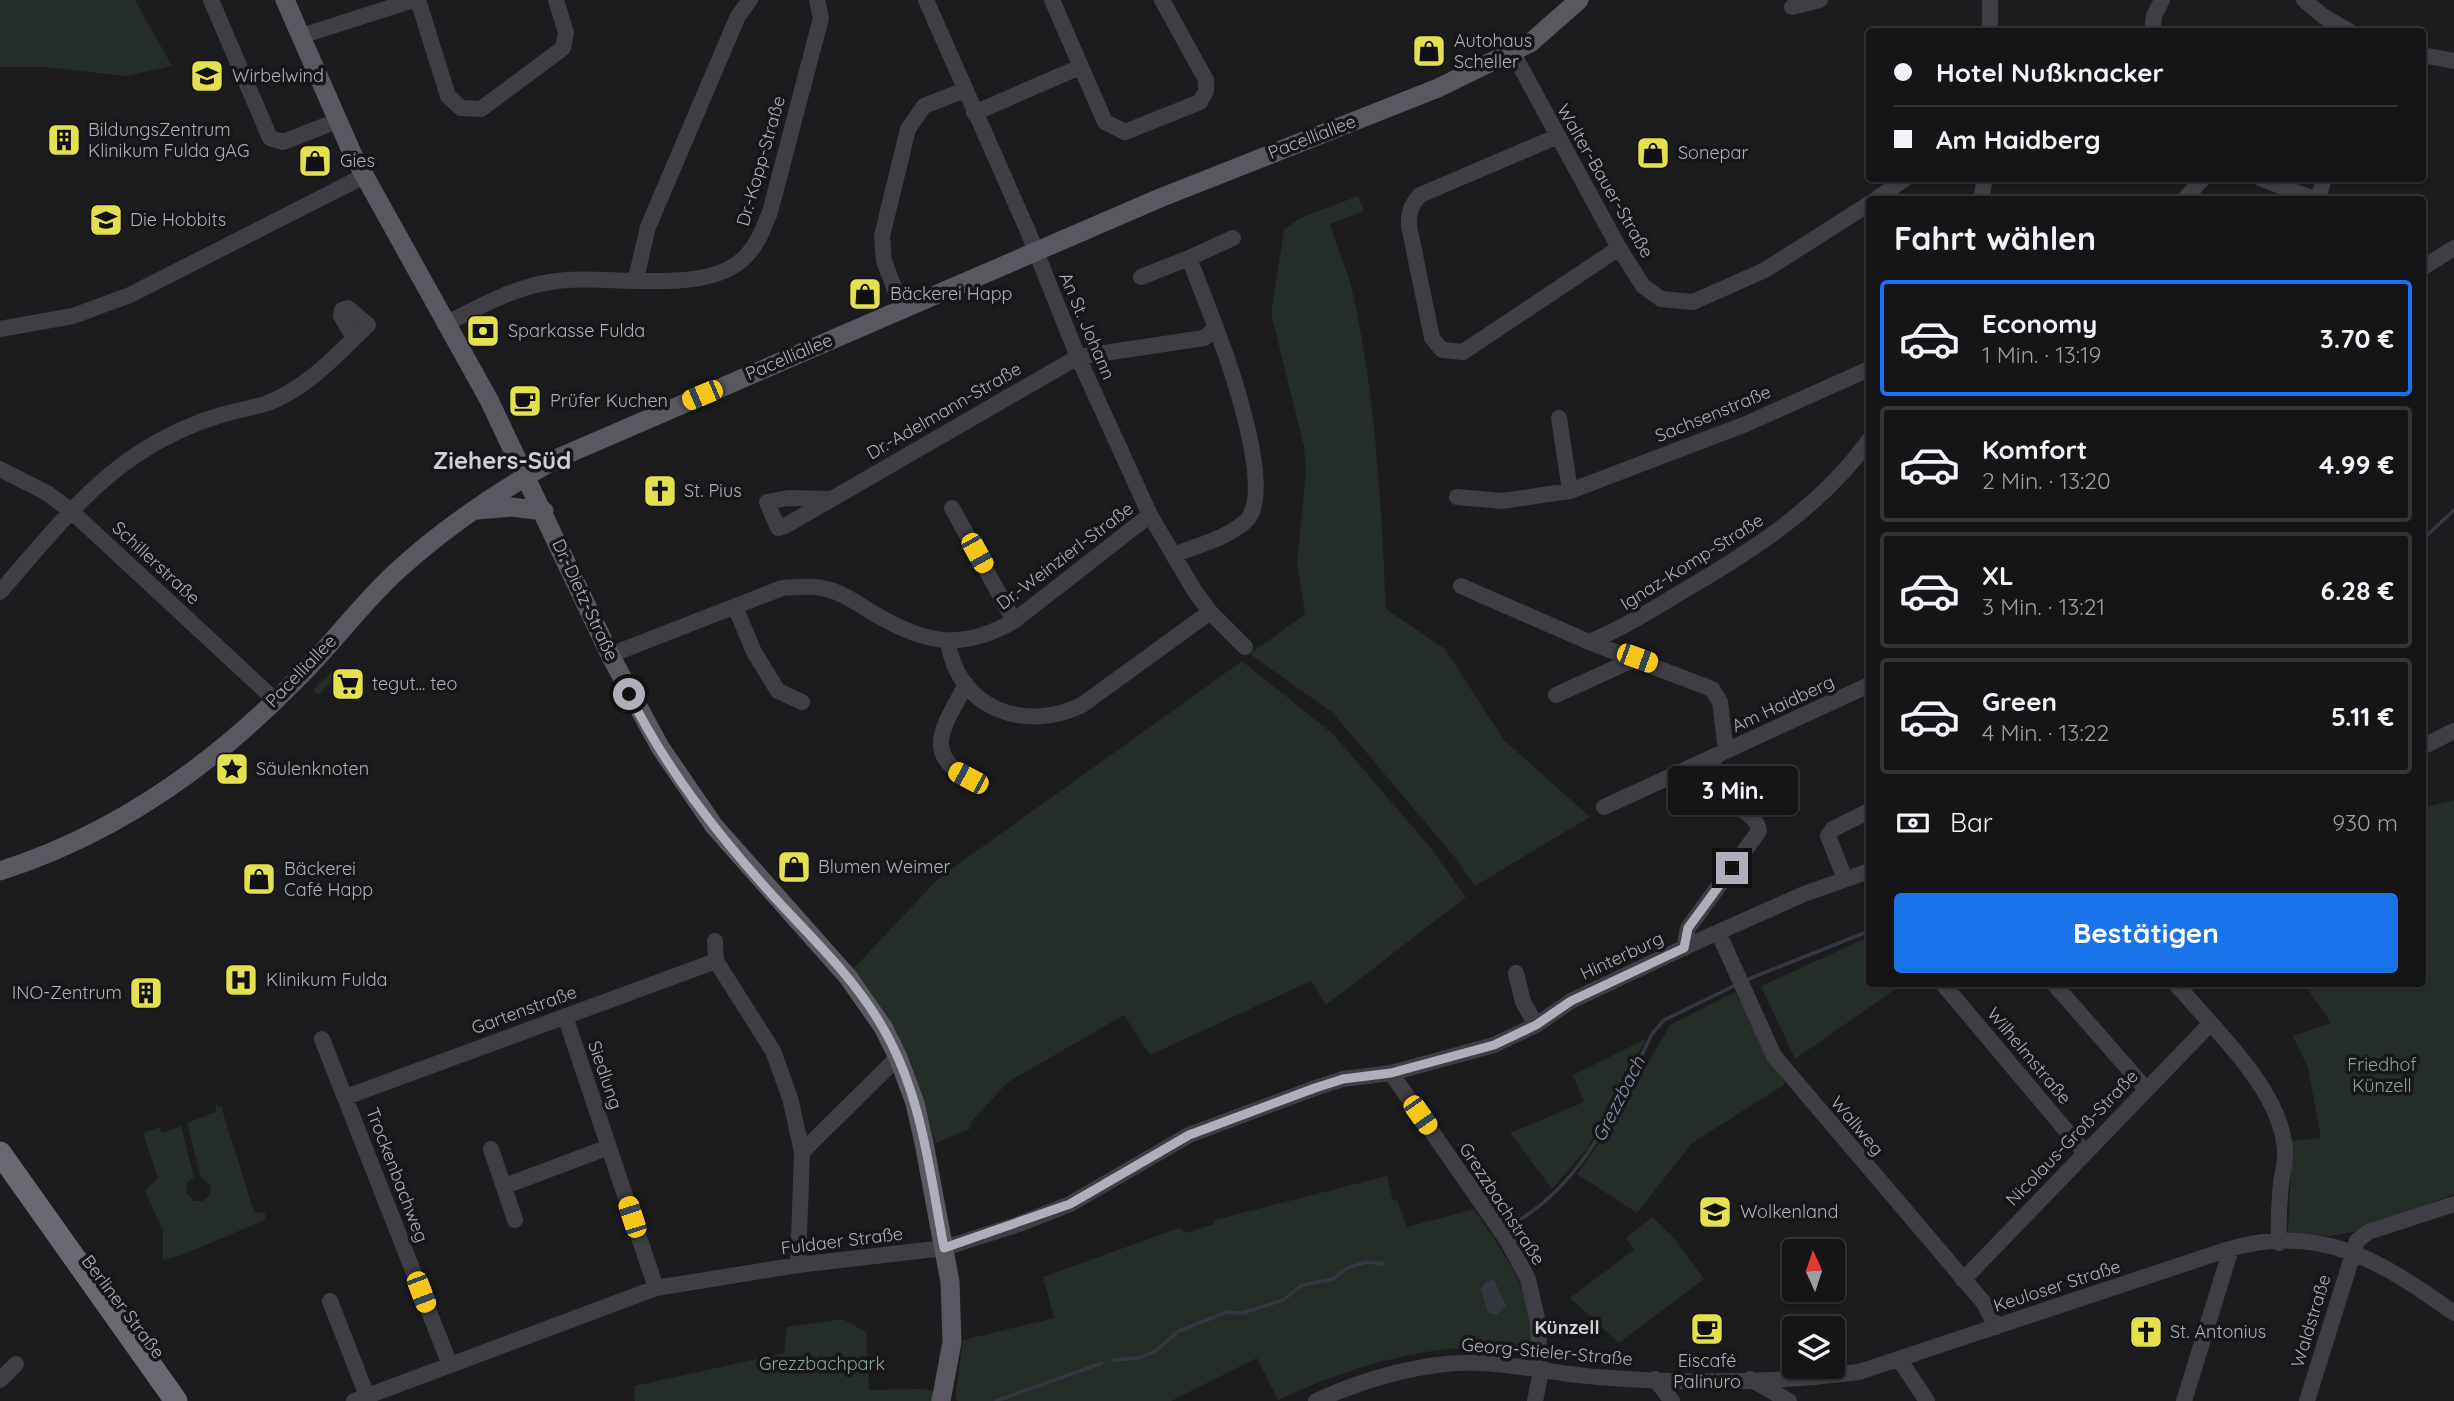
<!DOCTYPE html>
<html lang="de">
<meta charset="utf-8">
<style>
:root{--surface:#151416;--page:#1e1d1f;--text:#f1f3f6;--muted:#9d9ea1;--line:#343335;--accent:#1a73e8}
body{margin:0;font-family:Quicksand,sans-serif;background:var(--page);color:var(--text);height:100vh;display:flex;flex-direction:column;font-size:26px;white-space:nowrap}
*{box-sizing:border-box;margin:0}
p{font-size:23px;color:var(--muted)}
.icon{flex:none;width:38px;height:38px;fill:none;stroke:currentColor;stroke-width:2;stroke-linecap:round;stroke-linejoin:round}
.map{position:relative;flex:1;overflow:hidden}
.drawer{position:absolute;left:1866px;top:196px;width:560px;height:791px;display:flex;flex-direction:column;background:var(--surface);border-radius:7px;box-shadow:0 2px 5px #0004,0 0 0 2px var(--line)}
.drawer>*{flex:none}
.banner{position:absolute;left:1866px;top:28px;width:560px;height:154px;border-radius:7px;box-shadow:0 2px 5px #0004,0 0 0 2px var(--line);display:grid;align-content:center;height:154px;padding:0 28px;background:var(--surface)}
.needle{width:46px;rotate:357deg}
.fabs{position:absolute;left:1782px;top:1239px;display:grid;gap:14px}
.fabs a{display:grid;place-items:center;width:63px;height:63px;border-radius:7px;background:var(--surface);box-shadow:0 2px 5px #0004,0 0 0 2px var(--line);font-size:35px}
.end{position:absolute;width:32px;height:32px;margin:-16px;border:9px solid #afafbb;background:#111;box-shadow:0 0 0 4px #111}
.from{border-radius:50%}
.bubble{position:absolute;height:49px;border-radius:7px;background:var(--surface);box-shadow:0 2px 5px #0004,0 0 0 2px var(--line);font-size:23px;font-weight:700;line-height:49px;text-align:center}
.car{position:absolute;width:21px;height:42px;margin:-21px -10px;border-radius:9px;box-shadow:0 0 5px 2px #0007;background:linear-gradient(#f5c518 24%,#345 0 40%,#f5c518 0 76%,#345 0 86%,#f5c518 0)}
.banner b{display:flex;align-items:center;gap:24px;height:66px;font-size:26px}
.banner b+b{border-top:2px solid var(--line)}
.banner i{width:18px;height:18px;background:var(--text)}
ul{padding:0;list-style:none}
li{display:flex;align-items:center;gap:21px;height:116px;margin:0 14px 10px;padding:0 14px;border:4px solid var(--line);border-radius:7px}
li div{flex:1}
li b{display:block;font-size:26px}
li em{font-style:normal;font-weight:700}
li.on{border-color:var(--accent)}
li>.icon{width:63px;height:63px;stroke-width:1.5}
h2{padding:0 28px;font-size:32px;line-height:84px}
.pay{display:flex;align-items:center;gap:18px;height:77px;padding:0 28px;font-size:26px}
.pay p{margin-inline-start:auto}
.button{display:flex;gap:14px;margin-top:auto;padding:14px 28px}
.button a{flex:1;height:80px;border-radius:7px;background:var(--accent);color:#fff;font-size:28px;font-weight:700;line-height:80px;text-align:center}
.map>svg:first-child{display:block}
.green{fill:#252d28}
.water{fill:#343742}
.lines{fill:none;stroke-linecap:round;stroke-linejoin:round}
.stream{stroke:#343742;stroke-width:3.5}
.minor{stroke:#3f3e44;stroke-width:16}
.major{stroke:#595860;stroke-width:19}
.highway{stroke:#696972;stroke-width:23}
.route{stroke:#afafbb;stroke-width:9}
.labels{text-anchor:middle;stroke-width:7;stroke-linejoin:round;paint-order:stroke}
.poi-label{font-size:18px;fill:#afafbb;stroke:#171618;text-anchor:start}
.street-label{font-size:18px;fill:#afafbb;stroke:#171618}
.park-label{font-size:18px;fill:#88a493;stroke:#171618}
.water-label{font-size:19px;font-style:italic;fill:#8992b2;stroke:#171618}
.neighbourhood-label{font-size:19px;font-weight:bold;fill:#d0cfd7;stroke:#171618}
.district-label{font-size:24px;font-weight:bold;fill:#d0cfd7;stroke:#171618}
</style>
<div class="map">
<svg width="2454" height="1401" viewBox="0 0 2454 1401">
<rect width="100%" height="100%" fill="#1c1b1d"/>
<path class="green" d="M0 0H135L172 66 125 76 44 67H0Z
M1358 196 1364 211 1330 224C1337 246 1346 268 1352 290 1376 395 1381 502 1386 609L1445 649 1504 740 1590 817 1475 886 1457 860 1333 713 1250 654 1305 614 1297 563 1306 473 1304 447 1271 313 1284 230 1300 218Z
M1242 661 1334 735 1430 847 1466 897 1326 1005 1311 981 1150 1055 1124 1015 1008 1082 971 1122 970 1129 936 1143 909 1057 889 1018 853 969 939 878Z
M335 669 340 674 318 695 313 690Z
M2454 800V1194L2359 1231 2330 1236 2288 1233 2292 1141 2321 1138 2308 1068 2293 1036 2331 1023 2304 984H2422V808Z
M1869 937V984H1903L1795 1059 1761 986Z
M1735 992 1785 1084 1692 1143 1637 1213 1577 1174 1613 1123 1670 1025Z
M1646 1039 1587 1149 1552 1189 1510 1133 1584 1102 1573 1075Z
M216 1102 218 1107 221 1106 254 1212 265 1213V1220L177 1257 163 1260V1231L145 1191 158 1178 143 1133 160 1127 162 1133 181 1126 194 1177 187 1183 186 1192 194 1201H203L210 1195 211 1186 200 1176 187 1123 216 1112Z
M1387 1176 1393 1201 1397 1200 1407 1227 1474 1209C1495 1241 1551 1314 1526 1352 1511 1358 1469 1347 1447 1349 1387 1356 1332 1375 1278 1400L1257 1358 1171 1401H958L955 1398 963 1340 1054 1318 1043 1277 1179 1228 1186 1233 1214 1224V1220Z
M1652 1217 1675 1239 1704 1279 1619 1343 1570 1298 1634 1250 1626 1238Z
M843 1319 866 1332 869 1390 925 1389 942 1395 941 1401H635L634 1386 784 1353 787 1327Z"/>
<path class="water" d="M1494 1280 1506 1306 1496 1315 1488 1313 1481 1289 1487 1281Z"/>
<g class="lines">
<path class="stream" d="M2422 540 2454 510
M1746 980 1869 931
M1509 1226C1584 1186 1616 1106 1652 1034L1664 1020 1734 986
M1112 1360 1139 1358 1155 1351 1179 1331 1227 1312 1243 1313 1283 1300 1302 1285 1333 1279 1347 1268 1367 1262 1384 1264
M996 1401 1102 1363"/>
<path class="minor" d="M211 0 270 138 283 142 337 121
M418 0 448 96 461 108 481 109 563 48 566 33 556 0
M926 0 1027 229 1078 357 1150 515 1194 590 1210 612 1245 647
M1052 0 1105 122 1125 132 1200 102 1206 91V80L1162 0
M2304 0 2323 16 2350 32
M1792 7 1820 0
M1990 32V0
M2152 32 2154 16 2162 0
M301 36 414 0
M1513 53 1619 248 1643 286 1661 299 1693 302 1765 270 1869 204
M2422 55 2454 61
M974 113 1080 67
M1556 137 1420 195C1411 205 1408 213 1409 226L1432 338 1442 350 1463 352 1619 248
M2260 178 2316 200
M1875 200 1906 178
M1981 200 1985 178
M2184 200 2203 178
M2318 200 2324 178
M1189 258 1233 238
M2422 268 2454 248
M1141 277 1189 258 1216 328
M636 278 648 227 738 16 750 0
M902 308 884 261 882 236 908 129 924 106 965 90
M445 324C479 307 512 288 550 282 606 272 708 299 747 255 759 242 764 227 770 212L821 18 817 0
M0 329 73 316 130 295 364 176
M1559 418 1570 491
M0 469 47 493 71 511 275 700
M1457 497 1502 501 1570 491 1746 424 1869 369
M829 499 788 498 767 502 778 528 785 526 1078 357 1204 338 1216 328C1229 362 1276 493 1246 521 1228 538 1196 546 1173 555
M952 508 1014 621
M1461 586 1589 642 1712 689 1720 702 1726 751
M0 592C43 543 84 489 139 453 164 437 193 423 221 415 237 410 253 408 268 403 310 386 336 355 368 325L348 308 342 310 341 316 354 338
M736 609 754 652 778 691 802 702
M948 641C957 709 1025 733 1082 705L1210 612
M1589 642C1623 628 1652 610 1683 591 1753 550 1821 507 1869 440
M610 655 782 588C799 587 814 585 830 590 845 594 860 605 873 613 924 643 960 652 1014 621L1150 515
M966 684C948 721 919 752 968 778
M1556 695 1637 658
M2422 747 2454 731
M1604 807 1869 685
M1845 879 1828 836 1833 829 1869 811
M1718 932 1774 1056 1984 1303 1996 1327
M715 941 716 961 773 1051 790 1098 802 1152 798 1265
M1684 948 1688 928 1759 831C1756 813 1740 812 1729 800 1719 789 1714 772 1713 758
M1516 973 1523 1002 1536 1025
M1943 984 2085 1153
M2054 984 2146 1089
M2176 984C2213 1028 2283 1091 2285 1152 2286 1162 2282 1174 2281 1184 2279 1204 2278 1222 2279 1243
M565 1016 656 1288
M322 1039 450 1365
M1391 1073 1507 1240 1528 1279 1538 1322 1540 1376 1535 1401
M346 1097 716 961
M491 1149 515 1220
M802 1152 898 1057
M505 1186 609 1147
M1963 1280 2210 1024
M330 1301 367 1396
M1899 1359 1927 1401
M1655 1379 1672 1401
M1750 1379 1789 1401
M0 1380 16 1364
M354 1401 656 1288 798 1265 944 1248 1019 1224 1070 1204 1189 1135 1315 1088 1343 1079 1391 1073 1494 1045 1536 1025 1571 1001 1698 941 1804 894 1869 871
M1316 1401C1365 1379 1427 1360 1481 1363 1520 1365 1559 1374 1598 1377 1683 1384 1774 1383 1859 1372L2226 1250C2319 1221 2381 1261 2454 1313
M2184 1401 2231 1249
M2307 1401 2357 1241 2368 1232 2454 1204"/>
<path class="major" d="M285 0 353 155 489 400 610 655 660 747 714 826 848 977 883 1027 898 1057 915 1103 924 1143 950 1282 952 1342 941 1401
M478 510 511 507 544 511
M0 871C116 834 216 763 300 676 334 642 362 603 397 571 445 527 502 489 558 458L1160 198 1438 88 1530 43 1579 0"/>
<path class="highway" d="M0 1153 176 1401"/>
</g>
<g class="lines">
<path class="route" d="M629 694C666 769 718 835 774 897 813 939 855 979 883 1028 922 1095 930 1174 944 1248L1070 1204 1189 1135 1315 1088 1343 1079 1391 1073 1494 1045 1536 1025 1571 1001 1684 948 1688 928 1732 868"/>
</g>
<defs>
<symbol id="shop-square" viewBox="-11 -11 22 22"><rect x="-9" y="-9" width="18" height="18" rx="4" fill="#e3e14d" stroke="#171618"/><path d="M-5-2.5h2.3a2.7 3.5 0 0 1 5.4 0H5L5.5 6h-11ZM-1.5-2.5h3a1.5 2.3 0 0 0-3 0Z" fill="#111"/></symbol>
<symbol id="school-square" viewBox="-11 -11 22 22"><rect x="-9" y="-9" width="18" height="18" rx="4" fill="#e3e14d" stroke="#171618"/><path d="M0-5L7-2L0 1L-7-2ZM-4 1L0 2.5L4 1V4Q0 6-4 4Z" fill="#111"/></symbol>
<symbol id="building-square" viewBox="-11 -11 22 22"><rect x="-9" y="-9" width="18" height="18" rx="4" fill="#e3e14d" stroke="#171618"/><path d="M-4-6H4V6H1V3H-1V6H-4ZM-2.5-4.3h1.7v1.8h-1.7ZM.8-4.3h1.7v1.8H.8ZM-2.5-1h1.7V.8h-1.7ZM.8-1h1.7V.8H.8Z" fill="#111"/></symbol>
<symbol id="bank-square" viewBox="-11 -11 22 22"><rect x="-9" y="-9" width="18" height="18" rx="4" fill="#e3e14d" stroke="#171618"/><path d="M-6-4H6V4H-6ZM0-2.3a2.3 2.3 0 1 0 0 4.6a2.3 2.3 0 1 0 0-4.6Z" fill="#111"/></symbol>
<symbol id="cafe-square" viewBox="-11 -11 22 22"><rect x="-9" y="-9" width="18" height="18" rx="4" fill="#e3e14d" stroke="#171618"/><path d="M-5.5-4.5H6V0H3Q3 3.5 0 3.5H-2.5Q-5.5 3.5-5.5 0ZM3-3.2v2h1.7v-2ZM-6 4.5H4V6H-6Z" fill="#111"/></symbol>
<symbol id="church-square" viewBox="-11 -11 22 22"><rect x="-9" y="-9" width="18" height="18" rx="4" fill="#e3e14d" stroke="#171618"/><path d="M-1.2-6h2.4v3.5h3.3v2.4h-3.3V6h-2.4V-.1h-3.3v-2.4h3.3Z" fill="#111"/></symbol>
<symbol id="supermarket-square" viewBox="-11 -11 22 22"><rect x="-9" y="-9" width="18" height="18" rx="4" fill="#e3e14d" stroke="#171618"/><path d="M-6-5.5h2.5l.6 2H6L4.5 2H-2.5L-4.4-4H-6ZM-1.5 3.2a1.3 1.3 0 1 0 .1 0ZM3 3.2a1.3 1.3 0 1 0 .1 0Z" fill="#111"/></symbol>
<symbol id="sight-square" viewBox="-11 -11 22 22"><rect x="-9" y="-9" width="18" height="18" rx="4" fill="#e3e14d" stroke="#171618"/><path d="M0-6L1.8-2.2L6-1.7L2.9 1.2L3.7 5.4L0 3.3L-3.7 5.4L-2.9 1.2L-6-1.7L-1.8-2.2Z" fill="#111"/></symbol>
<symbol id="hospital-square" viewBox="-11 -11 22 22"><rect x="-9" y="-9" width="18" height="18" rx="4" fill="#e3e14d" stroke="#171618"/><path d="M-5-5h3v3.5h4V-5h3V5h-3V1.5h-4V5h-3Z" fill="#111"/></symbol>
</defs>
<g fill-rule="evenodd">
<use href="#shop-square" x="1410" y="32" width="38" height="38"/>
<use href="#school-square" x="188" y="57" width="38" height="38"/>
<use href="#building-square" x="45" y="121" width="38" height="38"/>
<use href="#shop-square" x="1634" y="134" width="38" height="38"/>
<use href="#shop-square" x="296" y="142" width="38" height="38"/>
<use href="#school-square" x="87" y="201" width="38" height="38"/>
<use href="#shop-square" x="846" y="275" width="38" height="38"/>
<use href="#bank-square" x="464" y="312" width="38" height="38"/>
<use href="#cafe-square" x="506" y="382" width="38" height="38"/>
<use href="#church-square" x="641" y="472" width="38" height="38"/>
<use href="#supermarket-square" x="329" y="665" width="38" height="38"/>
<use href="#sight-square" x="213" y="750" width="38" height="38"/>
<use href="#shop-square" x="775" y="848" width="38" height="38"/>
<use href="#shop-square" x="240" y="860" width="38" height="38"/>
<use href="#hospital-square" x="222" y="961" width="38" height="38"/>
<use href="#building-square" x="127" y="974" width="38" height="38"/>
<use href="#school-square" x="1696" y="1193" width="38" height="38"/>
<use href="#cafe-square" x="1688" y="1310" width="38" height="38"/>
<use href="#church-square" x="2127" y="1313" width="38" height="38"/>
</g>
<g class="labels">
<g class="poi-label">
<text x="1454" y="47">Autohaus<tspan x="1454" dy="21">Scheller</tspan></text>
<text x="232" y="82">Wirbelwind</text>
<text x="88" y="136">BildungsZentrum<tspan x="88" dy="21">Klinikum Fulda gAG</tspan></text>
<text x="1678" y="159">Sonepar</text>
<text x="340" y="167">Gies</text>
<text x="130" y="226">Die Hobbits</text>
<text x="890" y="300">Bäckerei Happ</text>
<text x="508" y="337">Sparkasse Fulda</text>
<text x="550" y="407">Prüfer Kuchen</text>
<text x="684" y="497">St. Pius</text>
<text x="372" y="690">tegut... teo</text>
<text x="256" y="775">Säulenknoten</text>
<text x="818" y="873">Blumen Weimer</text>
<text x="284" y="875">Bäckerei<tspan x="284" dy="21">Café Happ</tspan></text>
<text x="266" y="986">Klinikum Fulda</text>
<text x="122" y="999" text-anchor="end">INO-Zentrum</text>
<text x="1740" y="1218">Wolkenland</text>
<text x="2170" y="1338">St. Antonius</text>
<text x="1707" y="1367" text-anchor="middle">Eiscafé<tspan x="1707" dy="21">Palinuro</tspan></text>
</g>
<g class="street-label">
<text transform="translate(1312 137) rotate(-21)" y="6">Pacelliallee</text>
<text transform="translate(761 161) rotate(-74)" y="6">Dr.-Kopp-Straße</text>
<text transform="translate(1605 181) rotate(60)" y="6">Walter-Bauer-Straße</text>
<text transform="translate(1087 326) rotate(67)" y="6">An St. Johann</text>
<text transform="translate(789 357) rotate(-23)" y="6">Pacelliallee</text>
<text transform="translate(944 411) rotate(-30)" y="6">Dr.-Adelmann-Straße</text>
<text transform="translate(1713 414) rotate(-22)" y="6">Sachsenstraße</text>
<text transform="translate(1065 556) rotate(-37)" y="6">Dr.-Weinzierl-Straße</text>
<text transform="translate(1692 562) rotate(-32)" y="6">Ignaz-Komp-Straße</text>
<text transform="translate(156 563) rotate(43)" y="6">Schillerstraße</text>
<text transform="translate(585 600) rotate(65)" y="6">Dr.-Dietz-Straße</text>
<text transform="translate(301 671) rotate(-46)" y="6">Pacelliallee</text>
<text transform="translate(1783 704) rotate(-25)" y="6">Am Haidberg</text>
<text transform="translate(1622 956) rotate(-25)" y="6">Hinterburg</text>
<text transform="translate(524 1010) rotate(-20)" y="6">Gartenstraße</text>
<text transform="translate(2029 1056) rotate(50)" y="6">Wilhelmstraße</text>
<text transform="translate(605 1075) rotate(71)" y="6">Siedlung</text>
<text transform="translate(1857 1126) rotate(50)" y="6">Wallweg</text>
<text transform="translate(2072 1138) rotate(-46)" y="6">Nicolaus-Groß-Straße</text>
<text transform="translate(397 1175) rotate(69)" y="6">Trockenbachweg</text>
<text transform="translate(1502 1204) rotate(57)" y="6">Grezzbachstraße</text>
<text transform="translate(842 1241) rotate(-7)" y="6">Fuldaer Straße</text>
<text transform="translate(2057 1286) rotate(-18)" y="6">Keuloser Straße</text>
<text transform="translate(123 1307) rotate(53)" y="6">Berliner Straße</text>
<text transform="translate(2311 1321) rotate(-73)" y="6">Waldstraße</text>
<text transform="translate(1547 1352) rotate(5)" y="6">Georg-Stieler-Straße</text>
</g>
<g class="park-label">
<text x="2382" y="1071">Friedhof<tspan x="2382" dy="21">Künzell</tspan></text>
<text x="822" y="1370">Grezzbachpark</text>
</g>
<g class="water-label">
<text transform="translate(1618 1099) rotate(-63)" y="7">Grezzbach</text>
</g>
<g class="neighbourhood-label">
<text x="1567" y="1334">Künzell</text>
</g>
<g class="district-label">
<text x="502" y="469">Ziehers-Süd</text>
</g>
</g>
</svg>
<div class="fabs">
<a><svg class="needle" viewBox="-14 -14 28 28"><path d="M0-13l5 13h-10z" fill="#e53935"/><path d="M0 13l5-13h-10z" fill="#9d9ea1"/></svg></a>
<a><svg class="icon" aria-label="layers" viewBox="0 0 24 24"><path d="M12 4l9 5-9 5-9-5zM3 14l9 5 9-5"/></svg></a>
</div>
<i class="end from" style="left:629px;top:694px"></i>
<i class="end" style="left:1732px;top:868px"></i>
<div class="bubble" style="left:1668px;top:766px;width:130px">3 Min.</div>
<i class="car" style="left:702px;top:395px;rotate:247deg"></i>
<i class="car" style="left:977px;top:553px;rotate:151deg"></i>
<i class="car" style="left:1637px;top:658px;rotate:110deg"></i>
<i class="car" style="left:968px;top:778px;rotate:298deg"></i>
<i class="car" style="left:1420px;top:1115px;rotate:145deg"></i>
<i class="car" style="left:632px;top:1217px;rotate:342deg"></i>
<i class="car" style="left:421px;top:1292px;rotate:159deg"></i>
<div class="banner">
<b><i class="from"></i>Hotel Nußknacker</b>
<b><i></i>Am Haidberg</b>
</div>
<section class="drawer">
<h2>Fahrt wählen</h2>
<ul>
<li class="on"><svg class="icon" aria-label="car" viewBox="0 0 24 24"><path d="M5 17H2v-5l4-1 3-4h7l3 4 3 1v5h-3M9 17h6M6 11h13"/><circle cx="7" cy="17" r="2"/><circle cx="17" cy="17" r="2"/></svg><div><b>Economy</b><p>1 Min. · 13:19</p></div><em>3.70 €</em></li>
<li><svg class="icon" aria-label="car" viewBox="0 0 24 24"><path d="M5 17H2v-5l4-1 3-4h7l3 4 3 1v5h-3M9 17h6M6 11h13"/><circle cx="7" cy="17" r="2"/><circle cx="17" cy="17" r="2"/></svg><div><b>Komfort</b><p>2 Min. · 13:20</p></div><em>4.99 €</em></li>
<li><svg class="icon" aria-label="car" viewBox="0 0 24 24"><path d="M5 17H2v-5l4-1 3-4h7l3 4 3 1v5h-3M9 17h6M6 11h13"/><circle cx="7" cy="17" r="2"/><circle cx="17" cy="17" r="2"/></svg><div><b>XL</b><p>3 Min. · 13:21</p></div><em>6.28 €</em></li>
<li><svg class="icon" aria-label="car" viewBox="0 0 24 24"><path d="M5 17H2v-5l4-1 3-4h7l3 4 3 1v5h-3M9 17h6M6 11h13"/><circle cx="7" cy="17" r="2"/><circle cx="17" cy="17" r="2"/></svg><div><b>Green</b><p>4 Min. · 13:22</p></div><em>5.11 €</em></li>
</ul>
<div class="pay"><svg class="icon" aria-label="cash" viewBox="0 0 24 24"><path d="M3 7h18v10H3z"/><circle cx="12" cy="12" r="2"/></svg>Bar<p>930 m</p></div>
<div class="button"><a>Bestätigen</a></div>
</section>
</div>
